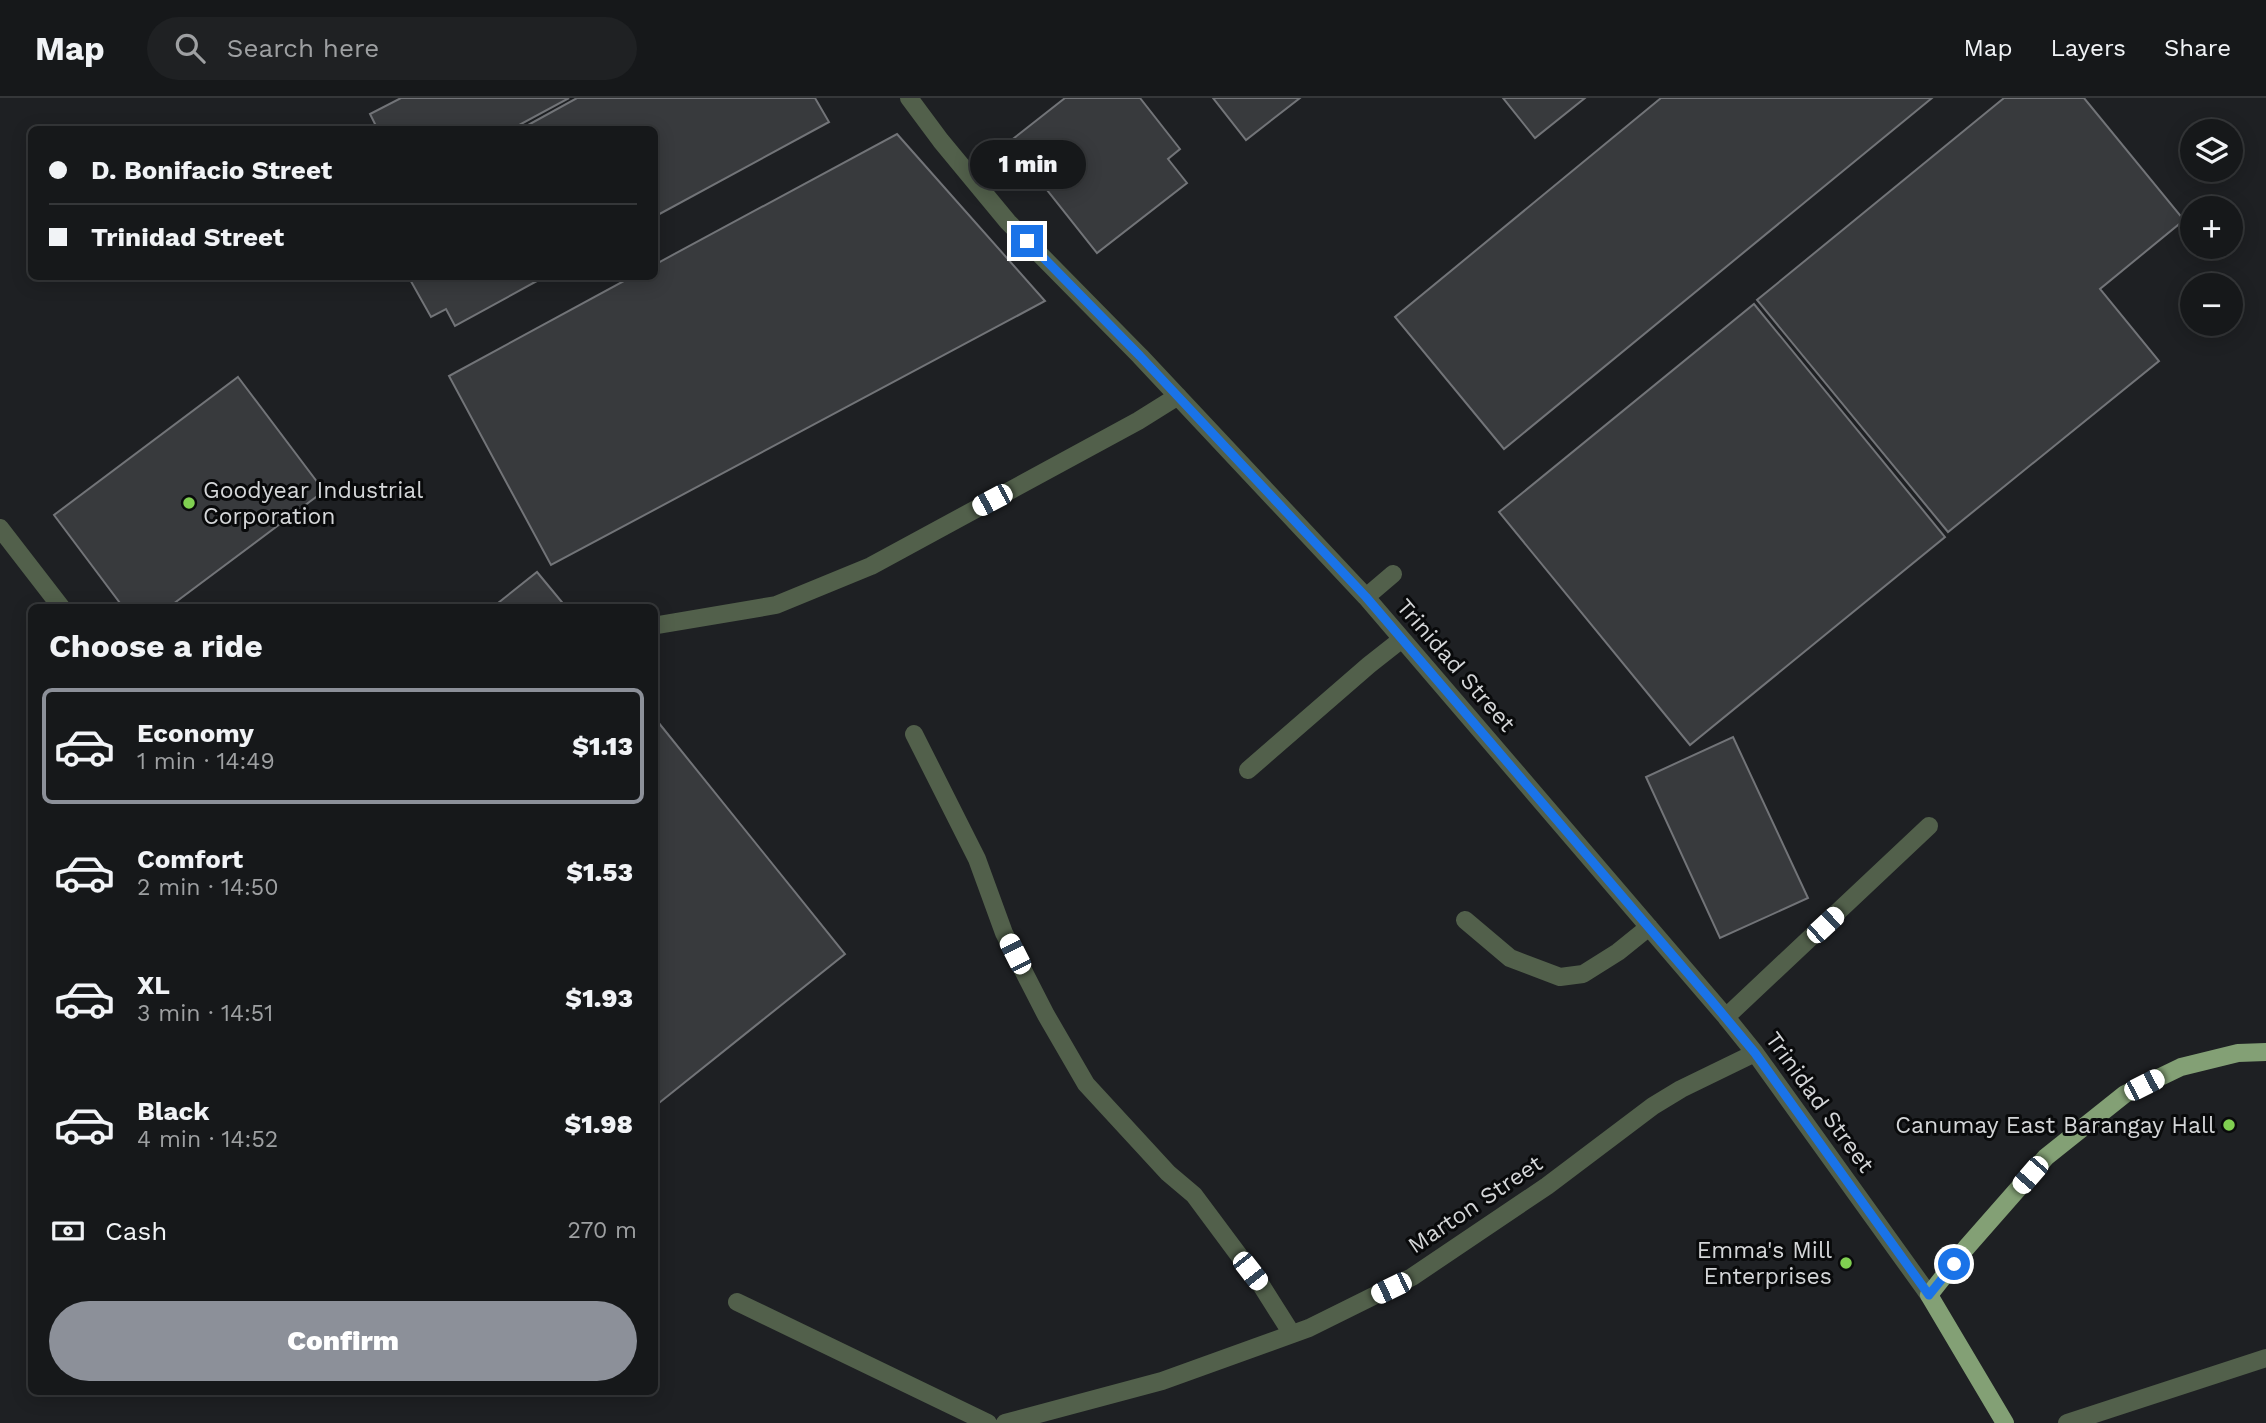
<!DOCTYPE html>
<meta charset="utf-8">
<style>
:root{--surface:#16181a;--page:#1f2123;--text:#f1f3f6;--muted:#9ea0a2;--line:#353739;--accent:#8c9099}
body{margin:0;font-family:"Work Sans",sans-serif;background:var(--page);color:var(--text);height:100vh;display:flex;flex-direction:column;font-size:26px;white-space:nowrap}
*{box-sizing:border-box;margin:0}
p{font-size:23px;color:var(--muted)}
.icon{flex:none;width:38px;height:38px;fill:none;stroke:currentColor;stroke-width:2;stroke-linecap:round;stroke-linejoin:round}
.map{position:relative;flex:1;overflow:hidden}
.drawer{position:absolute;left:28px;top:506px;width:630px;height:791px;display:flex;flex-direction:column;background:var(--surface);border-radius:10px;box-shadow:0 4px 18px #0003,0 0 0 2px var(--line)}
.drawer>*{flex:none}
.top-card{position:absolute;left:28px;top:28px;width:630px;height:154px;border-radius:10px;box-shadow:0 4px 18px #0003,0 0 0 2px var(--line);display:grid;align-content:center;height:154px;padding:0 21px;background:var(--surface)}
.controls{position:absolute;left:2180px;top:21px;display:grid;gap:14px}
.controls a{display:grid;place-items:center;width:63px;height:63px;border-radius:50%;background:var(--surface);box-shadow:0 4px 18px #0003,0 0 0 2px var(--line);font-size:35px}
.end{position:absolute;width:32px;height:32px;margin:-16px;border:9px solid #1a73e8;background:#fff;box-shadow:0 0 0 4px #fff}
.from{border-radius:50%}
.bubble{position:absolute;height:49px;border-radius:24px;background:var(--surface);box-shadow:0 4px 18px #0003,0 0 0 2px var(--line);font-size:23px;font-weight:800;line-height:49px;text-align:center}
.car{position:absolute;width:21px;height:42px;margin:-21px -10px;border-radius:9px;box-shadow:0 0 5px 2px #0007;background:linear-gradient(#fff 24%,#345 0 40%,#fff 0 76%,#345 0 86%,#fff 0)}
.top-card b{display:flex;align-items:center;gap:24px;height:66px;font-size:26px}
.top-card b+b{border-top:2px solid var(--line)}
.top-card i{width:18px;height:18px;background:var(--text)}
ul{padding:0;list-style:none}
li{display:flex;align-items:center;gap:21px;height:116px;margin:0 14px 10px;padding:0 7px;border:4px solid transparent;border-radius:10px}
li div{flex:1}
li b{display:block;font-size:26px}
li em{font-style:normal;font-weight:800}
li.current{border-color:var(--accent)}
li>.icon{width:63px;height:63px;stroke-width:1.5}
h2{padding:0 21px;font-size:32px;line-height:84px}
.pay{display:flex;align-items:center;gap:18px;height:77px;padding:0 21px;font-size:26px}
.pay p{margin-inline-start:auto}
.action{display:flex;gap:14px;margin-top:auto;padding:14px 21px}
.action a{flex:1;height:80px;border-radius:42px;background:var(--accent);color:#fff;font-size:28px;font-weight:800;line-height:80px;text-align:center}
header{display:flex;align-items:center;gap:42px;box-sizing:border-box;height:98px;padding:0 35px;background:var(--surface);border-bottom:2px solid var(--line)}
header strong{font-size:33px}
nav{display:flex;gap:38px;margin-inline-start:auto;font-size:24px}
.search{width:490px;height:63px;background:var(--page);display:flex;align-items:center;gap:18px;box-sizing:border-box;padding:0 24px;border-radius:38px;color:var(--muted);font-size:26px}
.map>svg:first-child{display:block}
.building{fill:#383a3d;stroke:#727478;stroke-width:2}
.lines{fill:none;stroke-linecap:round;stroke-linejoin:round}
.minor{stroke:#52604b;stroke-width:18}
.major{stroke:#83a075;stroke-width:18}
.route{stroke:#1a73e8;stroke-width:9}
.poi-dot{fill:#80d051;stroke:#090a0b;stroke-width:2.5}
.labels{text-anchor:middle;stroke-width:6;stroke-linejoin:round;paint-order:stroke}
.poi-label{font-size:23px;fill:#d4d6d8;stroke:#090a0b;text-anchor:end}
.street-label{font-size:23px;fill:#d4d6d8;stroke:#090a0b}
</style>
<header>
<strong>Map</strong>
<div class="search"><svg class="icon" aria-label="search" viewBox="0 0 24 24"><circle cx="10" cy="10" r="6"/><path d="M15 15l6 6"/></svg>Search here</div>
<nav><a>Map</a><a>Layers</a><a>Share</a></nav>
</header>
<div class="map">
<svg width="2266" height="1325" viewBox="0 0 2266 1325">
<rect width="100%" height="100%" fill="#1e2023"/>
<path class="building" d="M401 0H569L510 32H378L370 16Z
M577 0H815L829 24 654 119V32H519Z
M1065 0H1140L1180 51 1168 61 1187 85 1097 155 1009 44Z
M1213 0H1300L1246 42Z
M1503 0H1585L1535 40Z
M1661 0H1932L1504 351 1395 219Z
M2004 0H2084L2184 122 2100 191 2159 263 1948 434 1757 202Z
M897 36 1045 203 551 467 449 278 633 178H654V167Z
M408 178H546L455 228 446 211 431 219Z
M1754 206 1945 439 1690 647 1499 414Z
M238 279 324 393 169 509H123L54 417Z
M537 474 566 509H493Z
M654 619 845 856 654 1009Z
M1733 639 1808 800 1720 840 1646 679Z"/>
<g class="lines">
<path class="minor" d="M909 0 941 43 1008 124 1140 258 1366 499 1726 919 1755 955 1929 1197
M0 430 61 509
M1366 499 1393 476
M658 527 776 507 871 468 1138 323 1178 298
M914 636 977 761 1004 835 1046 917 1086 986 1168 1075 1194 1097 1261 1187 1292 1236
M1248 672 1369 567 1402 541
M1465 822 1510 860 1560 879 1583 876 1618 854 1649 829
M1726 919 1929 728
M737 1204 988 1325
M1005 1325 1162 1283 1309 1230 1412 1179 1547 1088 1653 1008 1681 991 1755 955
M2067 1325 2266 1260"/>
<path class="major" d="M2005 1325 1929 1197 1966 1150 2046 1059 2125 996 2181 969 2238 955 2266 954"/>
</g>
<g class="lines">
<path class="route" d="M1027 143 1140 258 1366 499 1710 901 1755 955 1929 1197 1954 1166"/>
</g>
<g class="poi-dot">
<circle cx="189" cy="405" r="7"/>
<circle cx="2229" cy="1027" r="7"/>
<circle cx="1846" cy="1165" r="7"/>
</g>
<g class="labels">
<g class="poi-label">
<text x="203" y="400" text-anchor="start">Goodyear Industrial<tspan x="203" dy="26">Corporation</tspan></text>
<text x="2215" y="1035">Canumay East Barangay Hall</text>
<text x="1832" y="1160">Emma's Mill<tspan x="1832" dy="26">Enterprises</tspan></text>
</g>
<g class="street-label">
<text transform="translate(1456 567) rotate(49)" y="8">Trinidad Street</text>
<text transform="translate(1820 1004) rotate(54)" y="8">Trinidad Street</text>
<text transform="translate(1475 1106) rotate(-34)" y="8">Marton Street</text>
</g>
</g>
</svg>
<div class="controls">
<a><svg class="icon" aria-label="layers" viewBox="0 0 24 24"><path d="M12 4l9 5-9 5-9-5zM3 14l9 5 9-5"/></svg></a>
<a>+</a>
<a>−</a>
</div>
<i class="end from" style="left:1954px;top:1166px"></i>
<i class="end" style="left:1027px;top:143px"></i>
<div class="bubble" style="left:970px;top:42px;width:116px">1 min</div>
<i class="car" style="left:992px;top:402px;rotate:242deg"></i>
<i class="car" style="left:1825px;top:827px;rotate:47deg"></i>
<i class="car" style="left:1015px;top:856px;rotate:333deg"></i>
<i class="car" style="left:2144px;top:987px;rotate:63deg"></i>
<i class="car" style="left:2030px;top:1077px;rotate:221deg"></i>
<i class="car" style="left:1250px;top:1173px;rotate:142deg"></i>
<i class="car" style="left:1391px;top:1190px;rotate:244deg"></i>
<div class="top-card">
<b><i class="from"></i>D. Bonifacio Street</b>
<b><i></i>Trinidad Street</b>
</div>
<section class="drawer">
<h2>Choose a ride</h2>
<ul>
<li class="current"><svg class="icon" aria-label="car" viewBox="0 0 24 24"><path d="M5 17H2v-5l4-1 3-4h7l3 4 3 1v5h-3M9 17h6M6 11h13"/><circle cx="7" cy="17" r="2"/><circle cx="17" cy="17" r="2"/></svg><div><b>Economy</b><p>1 min · 14:49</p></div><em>$1.13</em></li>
<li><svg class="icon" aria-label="car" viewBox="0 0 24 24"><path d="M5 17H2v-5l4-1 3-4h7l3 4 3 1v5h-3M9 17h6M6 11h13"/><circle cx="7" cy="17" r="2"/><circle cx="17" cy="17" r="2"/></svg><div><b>Comfort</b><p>2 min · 14:50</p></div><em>$1.53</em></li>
<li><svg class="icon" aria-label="car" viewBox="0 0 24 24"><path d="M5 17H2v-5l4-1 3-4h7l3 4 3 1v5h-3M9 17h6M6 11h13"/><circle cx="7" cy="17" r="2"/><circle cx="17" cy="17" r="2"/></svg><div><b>XL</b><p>3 min · 14:51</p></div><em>$1.93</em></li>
<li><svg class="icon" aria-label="car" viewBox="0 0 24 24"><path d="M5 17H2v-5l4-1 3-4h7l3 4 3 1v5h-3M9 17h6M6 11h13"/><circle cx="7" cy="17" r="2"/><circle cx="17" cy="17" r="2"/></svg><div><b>Black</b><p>4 min · 14:52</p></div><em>$1.98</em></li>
</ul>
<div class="pay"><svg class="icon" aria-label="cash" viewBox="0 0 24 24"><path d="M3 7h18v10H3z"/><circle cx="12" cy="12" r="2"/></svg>Cash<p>270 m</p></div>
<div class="action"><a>Confirm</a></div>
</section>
</div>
